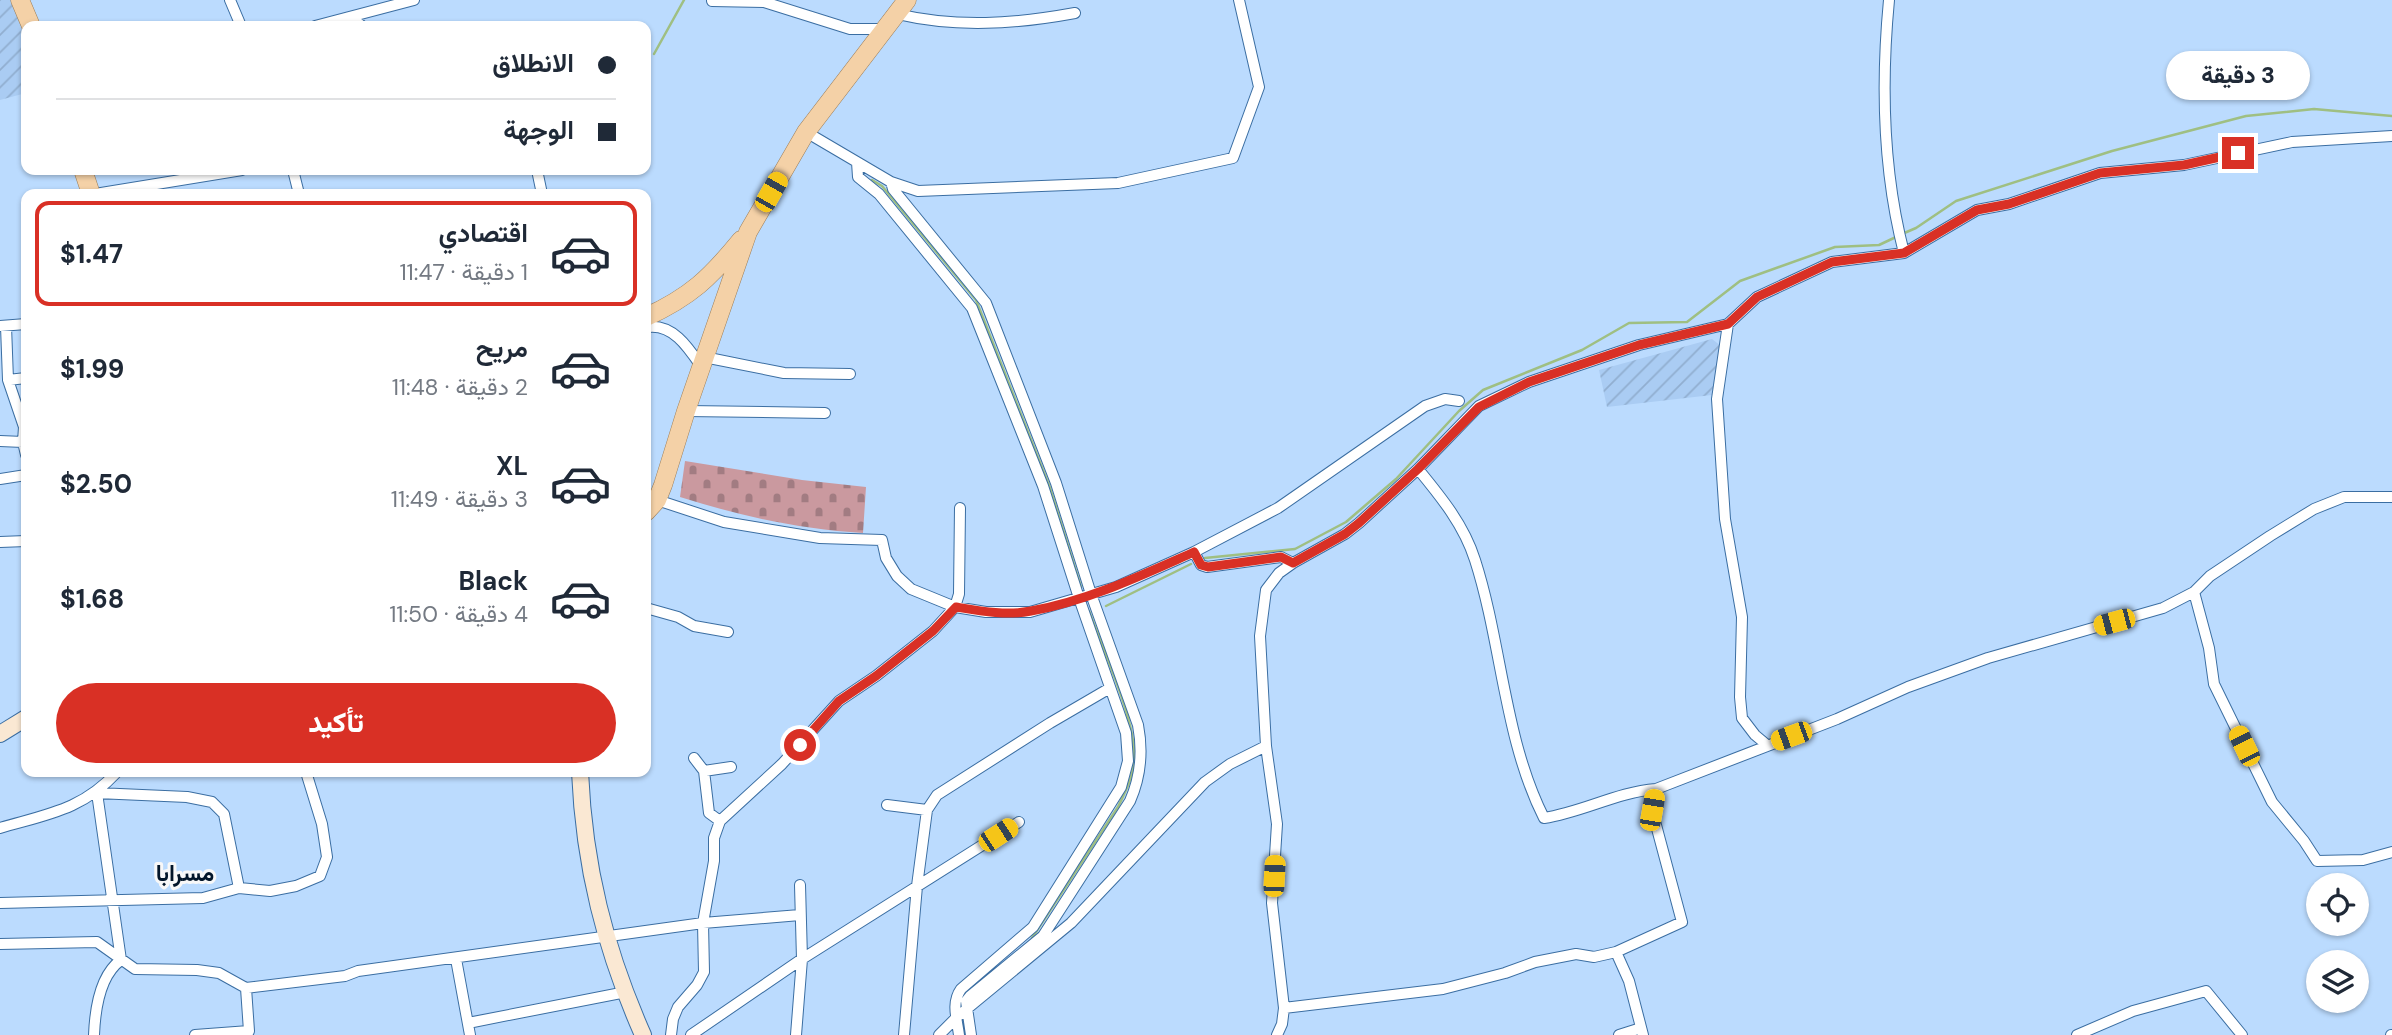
<!DOCTYPE html>
<html lang="ar">
<meta charset="utf-8">
<style>
:root{--surface:#fff;--page:#f2f2f3;--text:#1f2937;--muted:#747a83;--line:#e0e1e3;--accent:#d93025}
body{margin:0;font-family:"DM Sans",Vazirmatn,sans-serif;background:var(--page);color:var(--text);direction:rtl;height:100vh;display:flex;flex-direction:column;font-size:26px;white-space:nowrap}
*{box-sizing:border-box;margin:0}
p{font-size:23px;color:var(--muted)}
.icon{flex:none;width:38px;height:38px;fill:none;stroke:currentColor;stroke-width:2;stroke-linecap:round;stroke-linejoin:round}
.map{position:relative;flex:1;overflow:hidden;direction:ltr}
.panel{position:absolute;left:21px;top:189px;width:630px;height:588px;display:flex;flex-direction:column;background:var(--surface);border-radius:14px;box-shadow:0 2px 5px #0004;direction:rtl}
.panel>*{flex:none}
.top-card{position:absolute;left:21px;top:21px;width:630px;height:154px;border-radius:14px;box-shadow:0 2px 5px #0004;direction:rtl;display:grid;align-content:center;height:154px;padding:0 35px;background:var(--surface)}
.controls{position:absolute;left:2306px;top:873px;display:grid;gap:14px}
.controls a{display:grid;place-items:center;width:63px;height:63px;border-radius:50%;background:var(--surface);box-shadow:0 2px 5px #0004;font-size:35px}
.end{position:absolute;width:32px;height:32px;margin:-16px;border:9px solid #d93025;background:#fff;box-shadow:0 0 0 4px #fff}
.from{border-radius:50%}
.bubble{position:absolute;height:49px;border-radius:24px;background:var(--surface);box-shadow:0 2px 5px #0004;font-size:23px;font-weight:800;line-height:49px;text-align:center;direction:rtl}
.car{position:absolute;width:21px;height:42px;margin:-21px -10px;border-radius:9px;box-shadow:0 0 5px 2px #0007;background:linear-gradient(#f5c518 24%,#345 0 40%,#f5c518 0 76%,#345 0 86%,#f5c518 0)}
.top-card b{display:flex;align-items:center;gap:24px;height:66px;font-size:26px}
.top-card b+b{border-top:2px solid var(--line)}
.top-card i{width:18px;height:18px;background:var(--text)}
ul{padding:12px 0 0;list-style:none}
li{display:flex;align-items:center;gap:21px;height:105px;margin:0 14px 10px;padding:0 21px;border:4px solid transparent;border-radius:14px}
li div{flex:1}
li b{display:block;font-size:26px}
li em{font-style:normal;font-weight:800}
li.on{border-color:var(--accent)}
li>.icon{width:63px;height:63px;stroke-width:1.5}
.button{display:flex;gap:14px;margin-top:auto;padding:14px 35px}
.button a{flex:1;height:80px;border-radius:42px;background:var(--accent);color:#fff;font-size:28px;font-weight:800;line-height:80px;text-align:center}
.map>svg:first-child{display:block}
.industrial{fill:url(#industrial-furrows)}
.cemetery{fill:url(#cemetery-stones)}
.lines{fill:none;stroke-linecap:round;stroke-linejoin:round}
.stream{stroke:#9fbf82;stroke-width:2.5}
.street-casing{stroke:#3b6ea2;stroke-width:12}
.secondary-casing{stroke:#3b6ea2;stroke-width:18}
.primary-casing{stroke:#9b7c55;stroke-width:19}
.street{stroke:#fff;stroke-width:10}
.secondary{stroke:#fae8d3;stroke-width:16}
.primary{stroke:#f4d1a7;stroke-width:18}
.route{stroke:#d93025;stroke-width:9}
.labels{text-anchor:middle;stroke-width:6;stroke-linejoin:round;paint-order:stroke}
.quarter-label{font-size:23px;font-weight:bold;fill:#03162a;stroke:#f8f8f8}
</style>
<div class="map">
<svg width="2392" height="1035" viewBox="0 0 2392 1035">
<defs>
<pattern id="industrial-furrows" width="10" height="10" patternUnits="userSpaceOnUse" patternTransform="scale(1.75)"><rect width="10" height="10" fill="#aaccf3"/><path d="M-1 1l2-2M0 10L10 0M9 11l2-2" fill="none" stroke="#91aed0"/></pattern>
<pattern id="cemetery-stones" width="16" height="16" patternUnits="userSpaceOnUse" patternTransform="scale(1.75)"><rect width="16" height="16" fill="#ca999f"/><path d="M2 7V4a2 2 0 0 1 4 0v3zM10 15v-3a2 2 0 0 1 4 0v3z" fill="#a27c82"/></pattern>
</defs>
<rect width="100%" height="100%" fill="#bbdbfe"/>
<path class="industrial" d="M0 0H15L26 30V93L0 100Z
M1712 339 1721 346 1712 395 1607 407 1599 370Z"/>
<path class="cemetery" d="M685 461 802 480 866 487 863 533C799 529 740 516 680 497Z"/>
<g class="lines">
<path class="stream" d="M654 54 684 0
M872 180 882 186 976 300 1050 488 1081 587
M1902 234 1916 228 1956 201 2112 151 2246 116 2314 109 2392 116
M1205 558 1295 549 1346 522 1396 479 1459 411 1483 390 1582 350 1629 323 1687 322 1740 281 1835 247 1879 245 1896 237
M1106 606 1191 564
M1032 938 1118 807C1125 792 1133 778 1134 761 1137 722 1103 650 1089 611"/>
<defs>
<path id="street" d="M230 0 241 26
M1889 0C1881 84 1883 172 1904 253
M712 1 764 2 850 29H886
M897 14C957 28 1015 24 1075 13
M351 17 362 26
M315 26 414 0
M806 132 891 182 918 191 1118 183 1233 158 1259 87 1239 0
M857 162 858 177 879 194 972 308 1043 486 1079 598 1126 733 1128 761 1121 787 1033 927 961 989C951 1003 957 1019 959 1035
M293 170 299 194
M537 170 542 194
M891 182 893 189 986 303 1056 483 1091 594 1138 725C1143 751 1141 776 1130 801L1043 936 970 996 966 1001 971 1035
M95 194 242 170
M1728 324 1717 399 1725 519 1742 617 1740 697 1742 718 1755 735 1767 745
M0 326 26 324
M6 326 8 380 24 427 23 442 26 455
M648 327C673 324 688 347 701 366
M704 357 784 373 850 374
M8 380 26 378
M686 411 825 413
M0 441 23 442
M1418 469C1441 497 1464 525 1475 560 1502 644 1504 739 1544 818 1583 812 1617 792 1656 789
M0 479 26 475
M657 500 724 522 820 538 882 540 886 558 897 576 911 589 955 607 986 612H1030L1116 587 1194 552 1278 508 1425 406 1445 399 1459 401
M0 542 26 541
M1194 552 1201 565 1207 567 1281 557 1293 563
M2194 592 2209 648 2214 684 2272 802 2304 841 2317 861 2363 860 2392 852
M646 608 678 617 694 626 728 632
M1266 746 1277 824 1272 903 1284 1008 1282 1024 1277 1035
M694 758 704 771 709 813 720 821
M704 771 731 767
M887 805 927 810
M0 828C48 814 82 810 117 772
M0 903 203 898 239 888 270 891 296 886 320 876 327 857 322 824 306 772
M0 944 97 942 135 969 197 970 219 973 246 988 345 976 358 971 703 923 800 915
M456 959 470 1035
M246 988 249 1031 247 1035
M1284 1008 1443 989 1505 973 1535 962 1576 954 1594 957 1616 952
M468 1023 626 992
M94 1035C95 1010 100 975 121 960L97 793 187 797 212 802 224 814 239 888
M195 1035 249 1031
M671 1035 673 1019 678 1007 697 985 704 972 703 923 714 861V838L720 821 782 764 839 701 876 676 933 631 955 607 959 594 960 508
M691 1035 802 959 1019 822
M796 1035 802 959 800 885
M904 1035 917 886 927 810 937 795 1050 723 1110 688
M939 1035 957 1017 1071 923 1205 782 1230 764 1266 746 1260 636 1266 590 1279 573 1293 563 1345 534 1359 523 1418 469 1479 406 1529 382 1639 345 1728 324 1757 297 1832 262 1904 253 1977 210 2009 204 2100 173 2184 165 2292 142 2392 136
M1619 1035 1641 1028
M1643 1035 1629 981 1616 952 1682 922 1652 810 1656 789 1837 719 1908 687 1988 658 2163 608 2194 592 2210 576 2270 536 2314 509 2344 497H2392
M2077 1035 2133 1011 2206 991 2242 1035
M2391 1035H2392"/>
<path id="secondary" d="M0 734 26 718
M580 772C584 866 605 949 643 1035"/>
<path id="primary" d="M20 0 31 26
M83 170 91 194
M646 317C690 297 710 278 741 240
M646 512 657 500 663 485 686 411 748 232 806 132 907 0"/>
</defs>
<use href="#street" class="street-casing"/>
<use href="#secondary" class="secondary-casing"/>
<use href="#primary" class="primary-casing"/>
<use href="#street" class="street"/>
<use href="#secondary" class="secondary"/>
<use href="#primary" class="primary"/>
</g>
<g class="lines">
<path class="route" d="M800 745 839 701 876 676 933 631 956 607C980 611 1007 616 1031 611 1088 601 1142 575 1194 552L1201 565 1208 567 1281 557 1293 563 1345 534 1359 523 1418 469 1479 407 1529 382 1639 345 1728 324 1757 297 1832 262 1904 253 1977 210 2009 204 2100 173 2184 165 2238 153"/>
</g>
<g class="labels">
<g class="quarter-label">
<text x="185" y="881">مسرابا</text>
</g>
</g>
</svg>
<div class="controls">
<a><svg class="icon" aria-label="locate" viewBox="0 0 24 24"><circle cx="12" cy="12" r="6"/><path d="M12 2v4M12 18v4M2 12h4M18 12h4"/></svg></a>
<a><svg class="icon" aria-label="layers" viewBox="0 0 24 24"><path d="M12 4l9 5-9 5-9-5zM3 14l9 5 9-5"/></svg></a>
</div>
<i class="end from" style="left:800px;top:745px"></i>
<i class="end" style="left:2238px;top:153px"></i>
<div class="bubble" style="left:2166px;top:51px;width:144px">3 دقيقة</div>
<i class="car" style="left:771px;top:192px;rotate:30deg"></i>
<i class="car" style="left:2114px;top:622px;rotate:255deg"></i>
<i class="car" style="left:1791px;top:736px;rotate:250deg"></i>
<i class="car" style="left:2244px;top:746px;rotate:334deg"></i>
<i class="car" style="left:1652px;top:810px;rotate:10deg"></i>
<i class="car" style="left:998px;top:835px;rotate:57deg"></i>
<i class="car" style="left:1274px;top:876px;rotate:3deg"></i>
<div class="top-card">
<b><i class="from"></i>الانطلاق</b>
<b><i></i>الوجهة</b>
</div>
<section class="panel">
<ul>
<li class="on"><svg class="icon" aria-label="car" viewBox="0 0 24 24"><path d="M5 17H2v-5l4-1 3-4h7l3 4 3 1v5h-3M9 17h6M6 11h13"/><circle cx="7" cy="17" r="2"/><circle cx="17" cy="17" r="2"/></svg><div><b>اقتصادي</b><p>1 دقيقة · 11:47</p></div><em>$1.47</em></li>
<li><svg class="icon" aria-label="car" viewBox="0 0 24 24"><path d="M5 17H2v-5l4-1 3-4h7l3 4 3 1v5h-3M9 17h6M6 11h13"/><circle cx="7" cy="17" r="2"/><circle cx="17" cy="17" r="2"/></svg><div><b>مريح</b><p>2 دقيقة · 11:48</p></div><em>$1.99</em></li>
<li><svg class="icon" aria-label="car" viewBox="0 0 24 24"><path d="M5 17H2v-5l4-1 3-4h7l3 4 3 1v5h-3M9 17h6M6 11h13"/><circle cx="7" cy="17" r="2"/><circle cx="17" cy="17" r="2"/></svg><div><b>XL</b><p>3 دقيقة · 11:49</p></div><em>$2.50</em></li>
<li><svg class="icon" aria-label="car" viewBox="0 0 24 24"><path d="M5 17H2v-5l4-1 3-4h7l3 4 3 1v5h-3M9 17h6M6 11h13"/><circle cx="7" cy="17" r="2"/><circle cx="17" cy="17" r="2"/></svg><div><b>Black</b><p>4 دقيقة · 11:50</p></div><em>$1.68</em></li>
</ul>
<div class="button"><a>تأكيد</a></div>
</section>
</div>
